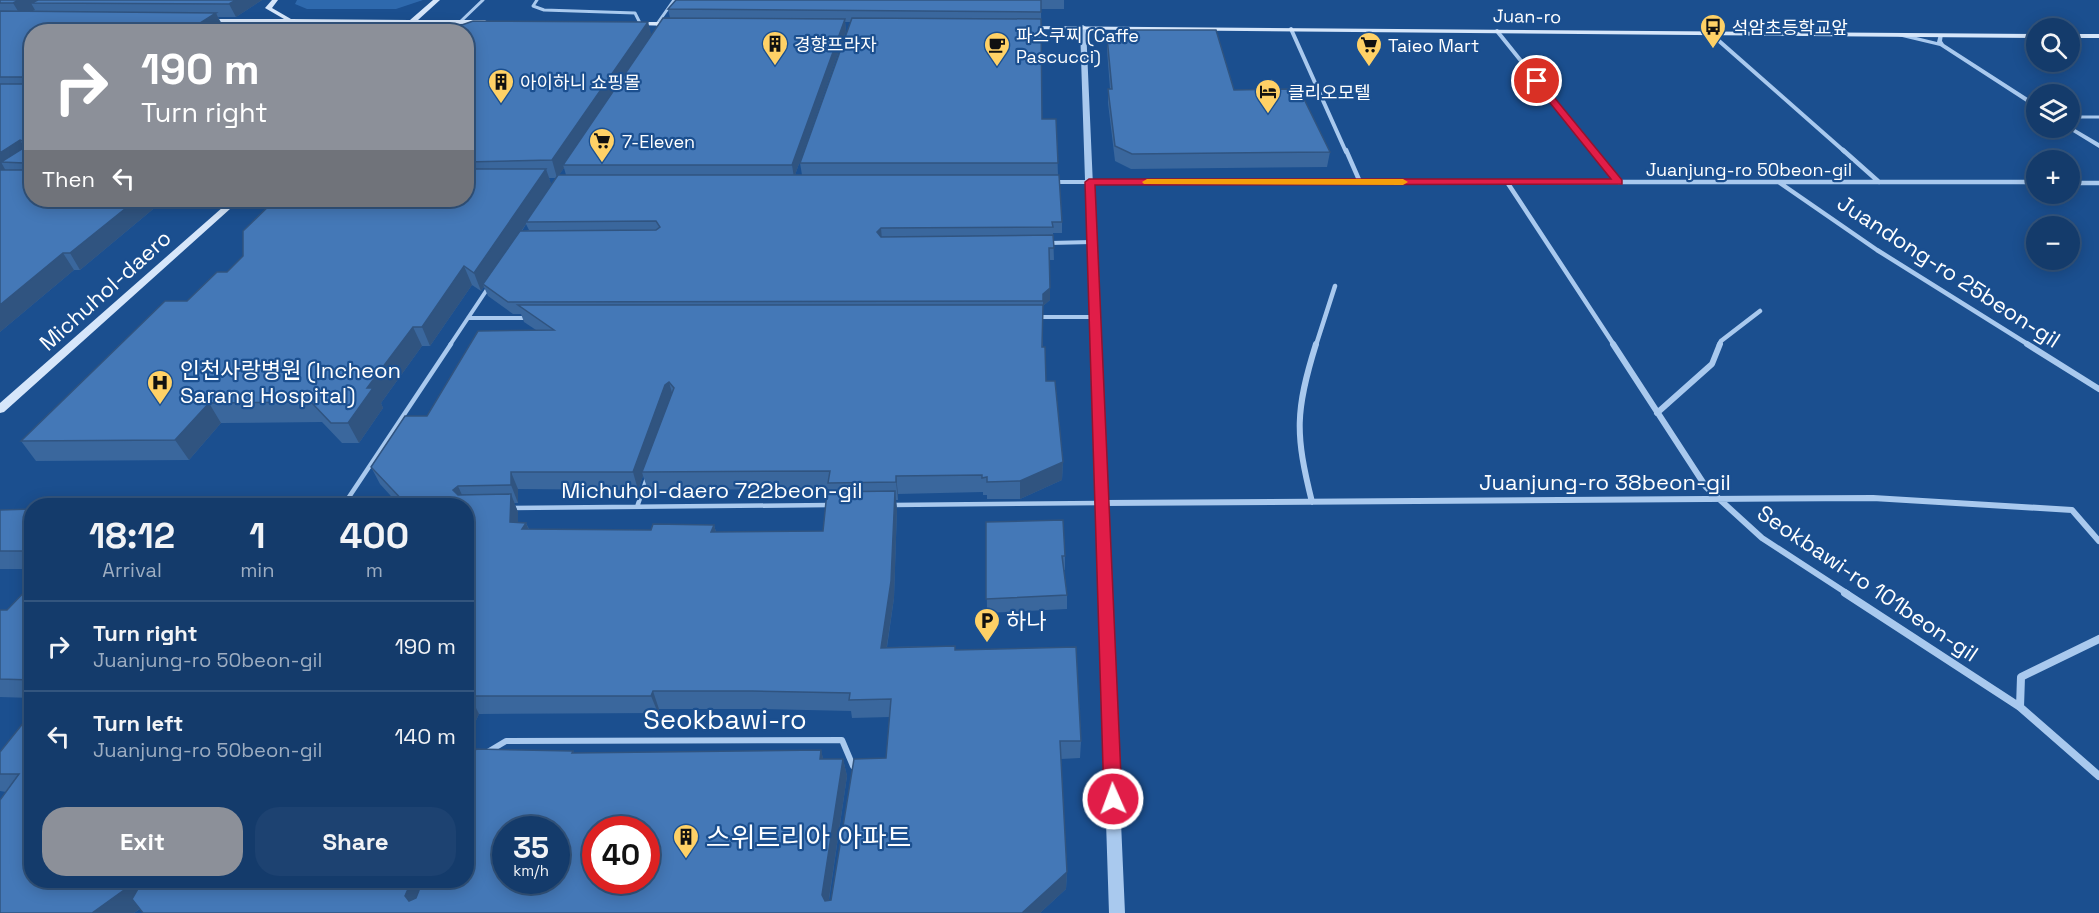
<!DOCTYPE html>
<html lang="en">
<head>
<meta charset="utf-8">
<style>
	:root { --surface:#143b6b; --page:#1d4271; --text:#f1f3f6; --muted:#9dadc1; --line:#33557e; --accent:#8c9099 }
	body { margin:0; font-family:"Space Grotesk","Noto Sans KR",sans-serif; background:var(--page); color:var(--text); height:100vh; display:flex; flex-direction:column; font-size:22px; white-space:nowrap }
	* { box-sizing:border-box; margin:0 }
	p { font-size:20px; color:var(--muted) }
	.icon { flex:none; width:33px; height:33px; fill:none; stroke:currentColor; stroke-width:2; stroke-linecap:round; stroke-linejoin:round }
	.map { position:relative; flex:1; overflow:hidden }
	.drawer { position:absolute; left:24px; top:498px; width:450px; height:390px; display:flex; flex-direction:column; background:var(--surface); border-radius:24px; box-shadow:0 3px 15px #0003,0 0 0 2px var(--line) }
	.drawer>* { flex:none }
	.banner { position:absolute; left:24px; top:24px; width:450px; height:183px; border-radius:24px; box-shadow:0 3px 15px #0003,0 0 0 2px var(--line); background:#8c9099; color:#fff; overflow:hidden }
	.fabs { position:absolute; left:2026px; top:18px; display:grid; gap:12px }
	.fabs a { display:grid; place-items:center; width:54px; height:54px; border-radius:50%; background:var(--surface); box-shadow:0 3px 15px #0003,0 0 0 2px var(--line); font-size:30px }
	.speed { position:absolute; left:492px; top:816px; display:flex; gap:12px; font-size:30px; font-weight:700; text-align:center }
	.speed>* { display:grid; place-content:center; width:78px; height:78px; border-radius:50%; background:var(--surface); box-shadow:0 3px 15px #0003,0 0 0 2px var(--line); line-height:1 }
	.speed small { font-size:15px; font-weight:400 }
	.speed .limit { border:9px solid #d22; background:#fff; color:#111 }
	.pin { position:absolute; display:grid; place-items:center; width:51px; height:51px; color:#fff; margin:-26px; border:3px solid #fff; border-radius:50%; box-shadow:0 2px 6px #0007 }
	.me { position:absolute; width:66px; margin:-33px; rotate:358deg; stroke-linejoin:round; filter:drop-shadow(0 0 4px #0008) }
	.turn { display:flex; align-items:center; gap:21px; height:126px; padding:0 18px; font-size:27px }
	.turn .icon { width:78px; height:78px; stroke-width:2.5 }
	.turn b { display:block; font-size:42px; line-height:51px }
	.then { display:flex; align-items:center; height:57px; padding:0 18px; background:#0003; gap:12px; font-size:22px }
	.eta { display:flex; justify-content:space-evenly; align-items:center; height:102px; text-align:center }
	.eta b { font-size:36px; font-weight:800; line-height:42px }
	.cta { display:flex; gap:12px; margin-top:auto; padding:12px 18px }
	.cta a { flex:1; height:69px; border-radius:24px; background:var(--accent); color:#fff; font-size:24px; font-weight:800; line-height:69px; text-align:center }
	.cta a+a { background:var(--page); color:var(--text) }
	ul { padding:0; list-style:none }
	li { display:flex; align-items:center; gap:18px; height:90px; padding:0 18px; border-top:2px solid var(--line) }
	li div { flex:1 }
	li b { display:block; font-size:22px }
	li em { font-style:normal }
	.map>svg:first-child { display:block }
</style>
</head>
<body>
<div class="map">
<svg width="2099" height="913" viewBox="0 0 2099 913">
	<rect width="100%" height="100%" fill="#1b4f8f"/>
	<path fill="#2e69ad" d="M 297,0 L 423,0 L 396,9 L 307,9 L 295,4 Z"/>
	<g fill="none" stroke-linecap="round" stroke-linejoin="round">
		<path stroke="#a9c9ee" stroke-width="3" d="M 537,0 L 533,6 L 544,10 L 635,13 L 640,23
			M 460,22 L 483,0
			M 657,24 L 674,0
			M 2070,117 L 2099,117"/>
		<path stroke="#a9c9ee" stroke-width="4" d="M 1054,182 L 1089,182
			M 1050,243 L 1092,242
			M 1037,317 L 1095,317
			M 468,318 L 528,318
			M 450,345 L 488,288"/>
		<path stroke="#a9c9ee" stroke-width="4.5" d="M 892,505 L 1100,503
			M 343,506 L 451,344
			M 637,507 L 647,478
			M 511,508 L 830,505"/>
		<path stroke="#a9c9ee" stroke-width="6" d="M 486,753 L 506,741 L 842,740 L 853,766"/>
		<path stroke="#a9c9ee" stroke-width="4" d="M 1291,29 L 1346,152
			M 1497,31 L 1594,152
			M 1710,33 L 1845,152"/>
		<path stroke="#a9c9ee" stroke-width="4.5" d="M 1346,150 L 1360,182
			M 1593,150 L 1619,182
			M 1843,150 L 1879,182
			M 1089,182 L 2037,182
			M 1507,182 L 1614,345
			M 1780,183 L 1877,250 L 2029,345
			M 2070,183 L 2099,183
			M 1316,345 L 1335,286
			M 1719,345 L 1721,341 L 1760,311"/>
		<path stroke="#a9c9ee" stroke-width="6" d="M 1613,344 L 1706,487 L 1762,538 L 1848,594
			M 2027,344 L 2099,389
			M 1657,413 L 1712,364 L 1720,344
			M 1312,502 C 1295,434 1295,411 1316,344
			M 1102,503 L 1873,498 L 2072,510 L 2099,541"/>
		<path stroke="#a9c9ee" stroke-width="8" d="M 1845,593 L 2020,707 L 2099,776
			M 2020,707 L 2021,677 L 2099,639"/>
		<path fill="#a9c9ee" fill-rule="evenodd" d="M 1083,25 L 1086,27 L 1125,913 L 1109,913 L 1080,27 Z
			M 1900,33 L 1937,42 L 1939,34 L 1943,34 L 1942,41 L 1944,44 L 2037,104 L 2037,109 L 1940,46 L 1898,36 L 1898,34 Z
			M 2070,126 L 2099,143 L 2099,148 L 2068,129 L 2067,128 L 2070,128 Z"/>
		<path fill="#d6e6fa" fill-rule="evenodd" d="M 272,0 L 278,0 L 272,8 L 291,19 L 410,20 L 433,0 L 440,0 L 418,20 L 485,20 L 488,22 L 485,24 L 205,23 L 202,21 L 205,19 L 284,19 L 265,8 Z
			M 632,22 L 674,22 L 677,24 L 674,26 L 634,25 L 632,24 Z
			M 1025,26 L 2037,34 L 2037,38 L 1027,29 L 1024,27 Z
			M 2070,34 L 2099,34 L 2099,38 L 2070,38 Z
			M 231,200 L 240,200 L 4,412 L 0,413 L 0,403 Z"/>
	</g>
	<path fill="#3a679d" fill-rule="evenodd" d="M 0,0 L 262,0 L 236,17 L 218,17 L 222,24 L 365,23 L 369,32 L 32,32 L 32,200 L 164,200 L 80,270 L 74,270 L 0,332 Z
		M 676,0 L 1064,0 L 1064,9 L 1041,9 L 1042,119 L 1056,119 L 1058,175 L 1062,222 L 1062,233 L 1053,233 L 1054,260 L 1049,260 L 1050,300 L 1043,306 L 1043,347 L 1045,347 L 1046,381 L 1055,381 L 1063,462 L 1062,480 L 1020,499 L 987,499 L 987,495 L 983,495 L 983,492 L 898,494 L 898,500 L 896,500 L 897,509 L 894,598 L 887,647 L 955,646 L 955,650 L 1076,647 L 1081,741 L 1080,758 L 1061,759 L 1067,872 L 1066,889 L 1040,913 L 143,913 L 140,909 L 134,913 L 0,913 L 0,800 L 6,792 L 0,791 L 0,752 L 32,712 L 32,880 L 466,880 L 466,752 L 471,760 L 476,749 L 573,751 L 574,753 L 821,750 L 823,759 L 843,759 L 847,776 L 829,900 L 831,900 L 854,759 L 886,758 L 890,717 L 852,718 L 851,711 L 757,709 L 659,709 L 658,713 L 479,714 L 466,742 L 466,506 L 400,506 L 380,484 L 371,467 L 405,416 L 427,416 L 478,331 L 536,330 L 524,322 L 521,314 L 513,314 L 488,296 L 484,287 L 481,291 L 472,285 L 430,346 L 422,346 L 381,403 L 383,408 L 359,443 L 342,443 L 322,422 L 221,423 L 189,460 L 36,461 L 21,441 L 165,301 L 187,301 L 217,272 L 227,272 L 243,256 L 243,231 L 275,200 L 466,200 L 466,32 L 442,32 L 473,21 L 648,22 L 651,36 L 663,18 L 670,18 L 668,9 ZM 845,22 L 851,22 L 800,163 L 802,175 L 795,175 L 846,31 ZM 564,168 L 566,175 L 559,175 L 561,172 ZM 549,178 L 556,178 L 551,185 ZM 526,224 L 529,230 L 522,231 L 525,226 ZM 643,476 L 648,490 L 829,489 L 830,492 L 827,492 L 823,531 L 716,532 L 714,525 L 653,524 L 651,530 L 529,529 L 526,523 L 518,522 L 518,512 L 514,503 L 518,503 L 518,489 L 638,490 ZM 506,830 L 556,830 L 556,880 L 506,880 ZM 596,830 L 646,830 L 646,880 L 596,880 Z
		M 1107,37 L 1234,90 L 1291,95 L 1330,152 L 1327,167 L 1131,169 L 1115,161 L 1108,103 L 1108,89 L 1110,89 L 1107,50 Z
		M 32,509 L 32,569 L 0,569 L 0,510 Z
		M 986,522 L 1065,556 L 1065,570 L 1064,570 L 1067,595 L 1067,609 L 987,613 Z
		M 32,584 L 32,698 L 0,697 L 0,610 L 7,610 Z"/>
	<path fill="#305480" d="M 19,0 L 56,0 L 31,3 L 35,10 L 21,16 L 13,3 Z
		M 236,0 L 262,0 L 236,17 L 229,4 Z
		M 216,13 L 222,26 L 197,25 Z
		M 845,19 L 846,31 L 794,178 L 792,165 Z
		M 648,22 L 652,37 L 563,165 L 564,168 L 557,178 L 552,160 Z
		M 365,23 L 369,32 L 354,32 Z
		M 20,140 L 30,156 L 1,162 L 6,171 L 0,175 L 0,153 Z
		M 546,169 L 552,186 L 526,222 L 526,224 L 485,286 L 483,284 L 484,287 L 481,291 L 474,273 Z
		M 136,200 L 164,200 L 80,270 L 70,253 Z
		M 881,228 L 882,240 L 877,232 Z
		M 63,253 L 74,270 L 0,332 L 0,305 Z
		M 464,266 L 472,285 L 430,346 L 422,327 Z
		M 1050,288 L 1050,300 L 1043,306 L 1043,294 Z
		M 413,327 L 422,346 L 381,403 L 383,408 L 359,443 L 348,423 L 367,388 Z
		M 669,382 L 674,400 L 642,472 L 643,476 L 638,490 L 633,472 L 665,385 Z
		M 209,403 L 221,423 L 189,460 L 175,440 Z
		M 1063,462 L 1062,480 L 1020,499 L 1020,481 Z
		M 511,472 L 518,489 L 518,503 L 511,485 Z
		M 896,476 L 898,494 L 898,500 L 896,482 Z
		M 458,486 L 466,504 L 453,490 Z
		M 895,491 L 897,509 L 894,598 L 884,665 L 881,648 Z
		M 511,494 L 518,512 L 518,540 L 510,522 Z
		M 526,523 L 533,540 L 522,529 Z
		M 714,525 L 719,543 L 711,532 Z
		M 653,691 L 659,709 L 658,713 L 651,696 Z
		M 470,696 L 479,714 L 466,742 L 466,703 Z
		M 821,750 L 825,767 L 820,759 Z
		M 466,752 L 475,767 L 466,790 Z
		M 843,759 L 847,776 L 827,912 L 822,895 Z
		M 1067,872 L 1066,889 L 1040,913 L 1022,913 Z
		M 131,880 L 161,880 L 142,907 L 134,913 L 92,913 Z
		M 412,880 L 430,880 L 418,913 L 405,896 Z"/>
	<path fill="#4478b7" stroke="#305480" stroke-width="1.5" fill-rule="evenodd" d="M 0,0 L 19,0 L 13,3 L 0,3 Z
		M 38,0 L 236,0 L 229,4 L 31,3 Z
		M 676,0 L 1041,0 L 1041,12 L 668,9 Z
		M 0,11 L 216,13 L 197,25 L 365,23 L 354,32 L 32,32 L 32,200 L 136,200 L 70,253 L 63,253 L 0,305 L 0,170 L 23,170 L 26,166 L 24,163 L 1,162 L 25,147 L 26,142 L 20,140 L 0,153 L 0,84 L 23,84 L 27,81 L 23,77 L 0,77 Z
		M 663,18 L 845,19 L 792,165 L 563,165 Z
		M 852,18 L 1041,19 L 1042,119 L 1056,119 L 1058,163 L 800,163 Z
		M 473,21 L 648,22 L 552,160 L 466,162 L 466,32 L 442,32 Z
		M 1130,30 L 1216,30 L 1234,90 L 1288,89 L 1291,95 L 1302,95 L 1330,152 L 1132,154 L 1115,146 L 1108,89 L 1112,89 L 1107,37 Z
		M 466,169 L 546,169 L 474,273 L 464,266 L 422,327 L 413,327 L 367,388 L 373,388 L 348,423 L 331,423 L 311,402 L 209,403 L 175,440 L 21,441 L 165,301 L 187,301 L 217,272 L 227,272 L 243,256 L 243,231 L 275,200 L 466,200 Z
		M 558,175 L 1059,175 L 1062,222 L 1052,222 L 1053,227 L 881,228 L 877,232 L 881,237 L 1053,235 L 1054,248 L 1049,248 L 1050,288 L 1043,294 L 1043,301 L 508,302 L 483,284 L 520,231 L 656,230 L 660,227 L 656,221 L 526,222 Z
		M 518,305 L 1043,305 L 1042,347 L 1045,347 L 1046,381 L 1055,381 L 1063,462 L 1020,481 L 987,482 L 987,477 L 982,478 L 982,475 L 896,476 L 896,482 L 828,483 L 830,471 L 642,472 L 674,388 L 669,382 L 665,385 L 633,472 L 511,472 L 511,485 L 458,486 L 453,490 L 458,495 L 511,494 L 510,522 L 526,523 L 522,529 L 651,530 L 653,524 L 714,525 L 711,532 L 823,531 L 827,492 L 895,491 L 891,581 L 881,648 L 955,646 L 955,650 L 1076,647 L 1081,741 L 1060,741 L 1067,872 L 1022,913 L 143,913 L 132,899 L 143,880 L 412,880 L 405,896 L 409,901 L 416,898 L 423,880 L 466,880 L 466,772 L 476,749 L 573,751 L 572,753 L 821,750 L 820,759 L 843,759 L 822,895 L 825,901 L 831,900 L 854,759 L 886,758 L 891,699 L 849,700 L 850,693 L 752,691 L 653,691 L 651,696 L 470,696 L 466,703 L 466,506 L 408,506 L 371,467 L 405,416 L 427,416 L 478,331 L 554,330 ZM 506,830 L 556,830 L 556,880 L 506,880 ZM 596,830 L 646,830 L 646,880 L 596,880 Z
		M 32,509 L 32,551 L 0,551 L 0,510 Z
		M 1063,520 L 1065,556 L 1062,556 L 1067,595 L 986,599 L 986,522 Z
		M 32,584 L 32,680 L 0,679 L 0,610 L 7,610 Z
		M 32,712 L 32,880 L 131,880 L 124,890 L 92,913 L 0,913 L 0,800 L 19,774 L 0,774 L 0,752 Z"/>
	<path fill="#e11d48" stroke="#92132f" stroke-width="1.5" d="M 1534,80 L 1540,80 L 1622,180 L 1622,184 L 1095,185 L 1122,799 L 1120,805 L 1113,807 L 1106,805 L 1104,799 L 1085,182 L 1089,179 L 1611,179 L 1534,83 Z"/>
	<path fill="#f59e0b" d="M 1147,179 L 1403,179 L 1408,182 L 1403,185 L 1144,184 L 1142,182 Z"/>
	<defs>
		<symbol id="bus-pin" viewBox="-11 -11 22 30"><path d="M0 17L-7.5 6A9.5 9.5 0 1 1 7.5 6Z" fill="#ffd166" stroke="#1b4f8f"/><path d="M-5-6H5V4H4V6H2V4H-2V6H-4V4H-5ZM-3.5-4V0h7V-4ZM-3.5 1.2v1.5H-2V1.2ZM2 1.2v1.5H3.5V1.2Z" fill="#111"/></symbol>
		<symbol id="building-pin" viewBox="-11 -11 22 30"><path d="M0 17L-7.5 6A9.5 9.5 0 1 1 7.5 6Z" fill="#ffd166" stroke="#1b4f8f"/><path d="M-4-6H4V6H1V3H-1V6H-4ZM-2.5-4.3h1.7v1.8h-1.7ZM.8-4.3h1.7v1.8H.8ZM-2.5-1h1.7V.8h-1.7ZM.8-1h1.7V.8H.8Z" fill="#111"/></symbol>
		<symbol id="cafe-pin" viewBox="-11 -11 22 30"><path d="M0 17L-7.5 6A9.5 9.5 0 1 1 7.5 6Z" fill="#ffd166" stroke="#1b4f8f"/><path d="M-5.5-4.5H6V0H3Q3 3.5 0 3.5H-2.5Q-5.5 3.5-5.5 0ZM3-3.2v2h1.7v-2ZM-6 4.5H4V6H-6Z" fill="#111"/></symbol>
		<symbol id="supermarket-pin" viewBox="-11 -11 22 30"><path d="M0 17L-7.5 6A9.5 9.5 0 1 1 7.5 6Z" fill="#ffd166" stroke="#1b4f8f"/><path d="M-6-5.5h2.5l.6 2H6L4.5 2H-2.5L-4.4-4H-6ZM-1.5 3.2a1.3 1.3 0 1 0 .1 0ZM3 3.2a1.3 1.3 0 1 0 .1 0Z" fill="#111"/></symbol>
		<symbol id="hotel-pin" viewBox="-11 -11 22 30"><path d="M0 17L-7.5 6A9.5 9.5 0 1 1 7.5 6Z" fill="#ffd166" stroke="#1b4f8f"/><path d="M-6-4.5h1.5V1H6V5H4.5V3h-9V5H-6ZM-4 0a1.8 1.8 0 1 1 3.6 0ZM.5 0V-2.5h3Q6-2.5 6 0Z" fill="#111"/></symbol>
		<symbol id="hospital-pin" viewBox="-11 -11 22 30"><path d="M0 17L-7.5 6A9.5 9.5 0 1 1 7.5 6Z" fill="#ffd166" stroke="#1b4f8f"/><path d="M-5-5h3v3.5h4V-5h3V5h-3V1.5h-4V5h-3Z" fill="#111"/></symbol>
		<symbol id="parking-pin" viewBox="-11 -11 22 30"><path d="M0 17L-7.5 6A9.5 9.5 0 1 1 7.5 6Z" fill="#ffd166" stroke="#1b4f8f"/><path d="M-3.5-5.5H1a3.5 3.5 0 0 1 0 7H-1V5.5H-3.5ZM-1-3.4V-.6H.8a1.4 1.4 0 0 0 0-2.8Z" fill="#111"/></symbol>
	</defs>
	<g fill-rule="evenodd">
		<use href="#bus-pin" x="1698" y="12" width="30" height="40"/>
		<use href="#building-pin" x="760" y="29" width="30" height="40"/>
		<use href="#cafe-pin" x="982" y="30" width="30" height="40"/>
		<use href="#supermarket-pin" x="1354" y="30" width="30" height="40"/>
		<use href="#building-pin" x="486" y="67" width="30" height="40"/>
		<use href="#hotel-pin" x="1253" y="77" width="30" height="40"/>
		<use href="#supermarket-pin" x="587" y="126" width="30" height="40"/>
		<use href="#hospital-pin" x="145" y="368" width="30" height="40"/>
		<use href="#parking-pin" x="972" y="606" width="30" height="40"/>
		<use href="#building-pin" x="671" y="822" width="30" height="40"/>
	</g>
	<g text-anchor="middle" dominant-baseline="central" stroke-width="4.5" stroke-linejoin="round" paint-order="stroke">
		<g font-size="18" fill="#fff" stroke="#1b4f8f">
			<text transform="translate(1527 16) rotate(1)">Juan-ro</text>
			<text x="1749" y="169">Juanjung-ro 50beon-gil</text>
		</g>
		<g font-size="18" fill="#fff" stroke="#1b4f8f" text-anchor="start">
			<text x="1732" y="27">석암초등학교앞</text>
			<text x="1016" y="35">파스쿠찌 (Caffe<tspan x="1016" dy="21">Pascucci)</tspan></text>
			<text x="794" y="44">경향프라자</text>
			<text x="1388" y="45">Taieo Mart</text>
			<text x="520" y="82">아이하니 쇼핑몰</text>
			<text x="1288" y="92">클리오모텔</text>
			<text x="622" y="141">7-Eleven</text>
		</g>
		<g font-size="22" fill="#fff" stroke="#1b4f8f">
			<text transform="translate(1949 271) rotate(33)">Juandong-ro 25beon-gil</text>
			<text transform="translate(105 290) rotate(-42)">Michuhol-daero</text>
			<text x="1605" y="482">Juanjung-ro 38beon-gil</text>
			<text x="712" y="490">Michuhol-daero 722beon-gil</text>
			<text transform="translate(1868 583) rotate(34)">Seokbawi-ro 101beon-gil</text>
		</g>
		<g font-size="22" fill="#fff" stroke="#1b4f8f" text-anchor="start">
			<text x="180" y="370">인천사랑병원 (Incheon<tspan x="180" dy="25">Sarang Hospital)</tspan></text>
			<text x="1006" y="621">하나</text>
		</g>
		<g font-size="27" fill="#fff" stroke="#1b4f8f">
			<text x="725" y="719">Seokbawi-ro</text>
		</g>
		<g font-size="27" fill="#fff" stroke="#1b4f8f" text-anchor="start">
			<text x="706" y="837">스위트리아 아파트</text>
		</g>
	</g>
</svg>
<div class="fabs">
<a><svg class="icon" aria-label="search" viewBox="0 0 24 24"><circle cx="10" cy="10" r="6"/><path d="M15 15l6 6"/></svg></a>
<a><svg class="icon" aria-label="layers" viewBox="0 0 24 24"><path d="M12 4l9 5-9 5-9-5zM3 14l9 5 9-5"/></svg></a>
<a>+</a>
<a>−</a>
</div>
<div class="speed"><div>35<small>km/h</small></div><div class="limit">40</div></div>
<div class="pin" style="left:1537px;top:81px;background:#d93025"><svg class="icon" aria-label="arrive" viewBox="0 0 24 24"><path d="M6 21V4h12l-3 4 3 4H6"/></svg></div>
<svg class="me" style="left:1113px;top:799px" viewBox="-20 -20 40 40"><circle r="17" fill="#e11d48" stroke="#fff" stroke-width="3"/><path d="M0-11L8 9 0 5-8 9z" fill="#fff"/></svg>
<div class="banner">
<div class="turn"><svg class="icon" aria-label="right" viewBox="0 0 24 24"><path d="M7 20v-9h11M14 6l5 5-5 5"/></svg><div><b>190 m</b>Turn right</div></div>
<div class="then">Then<svg class="icon" aria-label="left" viewBox="0 0 24 24"><path d="M17 20v-9H6M10 6l-5 5 5 5"/></svg></div>
</div>
<section class="drawer">
<div class="eta">
<div><b>18:12</b><p>Arrival</p></div>
<div><b>1</b><p>min</p></div>
<div><b>400</b><p>m</p></div>
</div>
<ul>
<li><svg class="icon" aria-label="right" viewBox="0 0 24 24"><path d="M7 20v-9h11M14 6l5 5-5 5"/></svg><div><b>Turn right</b><p>Juanjung-ro 50beon-gil</p></div><em>190 m</em></li>
<li><svg class="icon" aria-label="left" viewBox="0 0 24 24"><path d="M17 20v-9H6M10 6l-5 5 5 5"/></svg><div><b>Turn left</b><p>Juanjung-ro 50beon-gil</p></div><em>140 m</em></li>
</ul>
<div class="cta"><a>Exit</a><a>Share</a></div>
</section>
</div>
</body>
</html>
